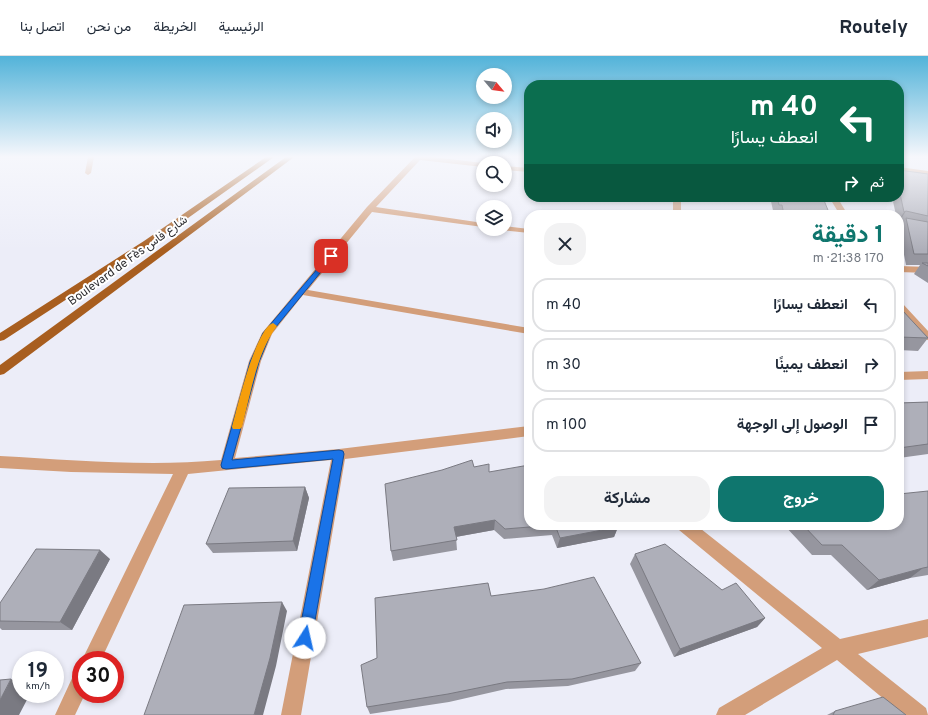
<!DOCTYPE html>
<html lang="ar">
<head>
<meta charset="utf-8">
<style>
	:root { --surface:#fff; --page:#f2f2f3; --text:#1f2937; --muted:#747a83; --line:#e0e1e3; --accent:#0f766e }
	body { margin:0; font-family:Overpass,Vazirmatn,sans-serif; background:var(--page); color:var(--text); direction:rtl; height:100vh; display:flex; flex-direction:column; font-size:15px; white-space:nowrap }
	* { box-sizing:border-box; margin:0 }
	p { font-size:13px; color:var(--muted) }
	.icon { flex:none; width:22px; height:22px; fill:none; stroke:currentColor; stroke-width:2; stroke-linecap:round; stroke-linejoin:round }
	.map { position:relative; flex:1; overflow:hidden; direction:ltr }
	.details { position:absolute; left:524px; top:154px; width:380px; height:320px; display:flex; flex-direction:column; background:var(--surface); border-radius:16px; box-shadow:0 2px 6px #0003; direction:rtl }
	.details>* { flex:none }
	.top-card { position:absolute; left:524px; top:24px; width:380px; height:122px; border-radius:16px; box-shadow:0 2px 6px #0003; direction:rtl; background:#0b6e4f; color:#fff; overflow:hidden }
	.needle { width:26px; rotate:119deg }
	.tools { position:absolute; left:476px; top:12px; display:grid; gap:8px }
	.tools a { display:grid; place-items:center; width:36px; height:36px; border-radius:50%; background:var(--surface); box-shadow:0 2px 6px #0003; font-size:20px }
	.speed { position:absolute; left:12px; top:595px; display:flex; gap:8px; font-size:20px; font-weight:700; text-align:center }
	.speed>* { display:grid; place-content:center; width:52px; height:52px; border-radius:50%; background:var(--surface); box-shadow:0 2px 6px #0003; line-height:1 }
	.speed small { font-size:10px; font-weight:400 }
	.speed .limit { border:6px solid #d22; background:#fff; color:#111 }
	.pin { position:absolute; display:grid; place-items:center; width:34px; height:34px; color:#fff; margin:-17px; border-radius:8px; box-shadow:0 2px 6px #0006 }
	.me { position:absolute; width:44px; margin:-22px; rotate:10deg; stroke-linejoin:round; filter:drop-shadow(0 0 3px #0008) }
	.turn { display:flex; align-items:center; gap:14px; height:84px; padding:0 20px; font-size:18px }
	.turn .icon { width:52px; height:52px; stroke-width:2.5 }
	.turn b { display:block; font-size:28px; line-height:34px }
	.then { display:flex; align-items:center; height:38px; padding:0 20px; background:#0003; gap:8px; font-size:15px }
	.round { display:grid; place-items:center; flex:none; width:42px; height:42px; border-radius:16px; background:var(--page) }
	.headline { display:flex; align-items:center; justify-content:space-between; height:68px; padding:0 20px }
	h1 { font-size:24px; font-weight:700; line-height:30px; color:var(--accent) }
	.cta { display:flex; gap:8px; margin-top:auto; padding:8px 20px }
	.cta a { flex:1; height:46px; border-radius:16px; background:var(--accent); color:#fff; font-size:16px; font-weight:700; line-height:46px; text-align:center }
	.cta a+a { background:var(--page); color:var(--text) }
	ul { padding:0; list-style:none }
	li { display:flex; align-items:center; gap:12px; height:54px; margin:0 8px 6px; padding:0 12px; border:2px solid var(--line); border-radius:16px }
	li div { flex:1 }
	li b { display:block; font-size:15px }
	li em { font-style:normal }
	header { display:flex; align-items:center; gap:24px; box-sizing:border-box; height:56px; padding:0 20px; background:var(--surface); border-bottom:1px solid var(--line) }
	header strong { font-size:19px }
	nav { display:flex; gap:22px; margin-inline-start:auto; font-size:14px }
	.map>svg:first-child { display:block }
</style>
</head>
<body>
<header>
<strong>Routely</strong>
<nav><a>الرئيسية</a><a>الخريطة</a><a>من نحن</a><a>اتصل بنا</a></nav>
</header>
<div class="map">
<svg width="928" height="659" viewBox="0 0 928 659">
	<rect width="100%" height="100%" fill="#ecedf8"/>
	<g fill="none" stroke-linecap="round" stroke-linejoin="round">
		<path fill="#d39e7a" fill-rule="evenodd" d="M 88,101 L 94,101 L 91,117 L 88,119 L 85,117 Z
			M 415,101 L 432,101 L 483,107 L 483,111 L 420,104 L 376,151 L 483,167 L 483,171 L 372,156 L 308,234 L 529,272 L 529,278 L 303,239 L 272,278 L 261,305 L 235,402 L 339,393 L 529,370 L 529,380 L 345,403 L 301,659 L 281,659 L 331,404 L 188,418 L 101,604 L 82,604 L 173,418 L 71,416 L 0,412 L 0,400 C 73,404 148,411 221,404 L 249,305 L 262,277 L 367,151 Z
			M 505,110 L 529,112 L 529,116 L 505,114 Z
			M 899,111 L 928,115 L 928,119 L 899,115 Z
			M 673,141 L 681,141 L 681,159 L 673,159 Z
			M 829,141 L 837,141 L 848,159 L 840,159 Z
			M 899,167 L 928,172 L 928,176 L 899,171 Z
			M 505,170 L 529,173 L 529,177 L 502,174 L 505,173 Z
			M 899,210 L 928,211 L 928,217 L 899,216 Z
			M 899,247 L 903,248 L 928,275 L 928,284 L 924,283 L 899,256 Z
			M 928,315 L 928,323 L 899,324 L 899,316 Z
			M 676,469 L 696,469 L 840,583 L 928,563 L 928,581 L 858,598 L 926,652 L 928,659 L 903,659 L 837,604 L 745,659 L 716,659 L 719,652 L 822,592 L 679,474 Z
			M 81,615 L 81,638 L 85,638 L 75,659 L 55,659 L 74,618 Z"/>
		<path fill="#a85e1f" fill-rule="evenodd" d="M 266,101 L 274,101 L 150,189 L 4,284 L 0,285 L 0,277 L 144,185 Z
			M 286,101 L 294,101 L 4,318 L 0,319 L 0,309 Z"/>
	</g>
	<path fill="#96969f" d="M 899,114 L 928,118 L 928,227 L 914,218 L 920,209 L 906,209 L 899,173 L 899,172 L 903,166 L 899,166 L 899,159 L 896,159 L 892,141 L 899,141 Z
		M 770,141 L 813,141 L 830,159 L 774,159 Z
		M 899,254 L 928,281 L 928,282 L 918,295 L 899,294 Z
		M 928,346 L 928,398 L 899,402 L 899,347 Z
		M 474,411 L 489,416 L 617,469 L 618,471 L 614,481 L 557,492 L 552,479 L 504,483 L 494,474 L 456,481 L 457,494 L 393,505 L 391,495 Z
		M 305,431 L 309,442 L 297,495 L 213,497 L 206,488 Z
		M 928,435 L 928,519 L 910,522 L 867,534 L 831,499 L 812,499 L 784,469 L 899,469 Z
		M 635,498 L 722,534 L 765,562 L 757,571 L 674,601 L 630,508 Z
		M 110,503 L 72,574 L 2,574 L 0,572 L 0,547 Z
		M 491,540 L 641,607 L 635,615 L 568,630 L 506,633 L 449,646 L 370,658 L 367,651 L 377,602 Z
		M 835,655 L 906,659 L 827,659 Z"/>
	<path fill="#7a7a82" d="M 906,155 L 899,166 L 899,164 L 904,156 Z
		M 305,431 L 309,442 L 297,495 L 293,485 Z
		M 495,464 L 494,474 L 455,481 L 454,471 Z
		M 618,471 L 614,481 L 557,492 L 560,482 Z
		M 100,494 L 110,503 L 72,574 L 60,566 Z
		M 923,512 L 910,522 L 867,534 L 879,524 Z
		M 282,546 L 287,555 L 276,610 L 263,659 L 254,659 Z
		M 765,562 L 757,571 L 674,601 L 680,593 Z
		M 11,623 L 21,628 L 21,638 L 30,638 L 19,659 L 0,659 L 0,644 Z"/>
	<path fill="#aeafb9" stroke="#7a7a82" d="M 899,114 L 928,118 L 928,160 L 906,155 L 904,156 L 899,133 Z
		M 777,141 L 813,141 L 823,142 L 830,159 L 784,159 L 782,149 L 779,149 Z
		M 906,162 L 928,166 L 928,198 L 914,198 Z
		M 922,207 L 928,207 L 928,210 Z
		M 899,254 L 902,254 L 928,282 L 899,281 Z
		M 928,346 L 928,388 L 899,392 L 899,347 Z
		M 472,404 L 474,411 L 489,408 L 489,416 L 529,409 L 529,469 L 554,469 L 505,473 L 495,464 L 454,471 L 457,484 L 391,495 L 385,428 L 442,414 Z
		M 305,431 L 293,485 L 206,488 L 229,432 Z
		M 928,435 L 928,511 L 923,512 L 879,524 L 842,489 L 822,489 L 803,469 L 899,469 L 899,438 Z
		M 555,469 L 617,469 L 618,471 L 560,482 Z
		M 665,488 L 722,534 L 736,527 L 765,562 L 680,593 L 635,498 Z
		M 36,493 L 100,494 L 60,566 L 0,565 L 0,547 Z
		M 594,521 L 641,607 L 572,623 L 507,626 L 448,638 L 367,651 L 361,609 L 377,602 L 375,542 L 488,527 L 491,540 L 544,533 Z
		M 282,546 L 270,602 L 254,659 L 144,659 L 184,549 Z
		M 11,623 L 0,644 L 0,624 Z
		M 883,641 L 906,659 L 833,659 L 835,655 Z"/>
	<linearGradient id="sky" x2="0" y2="1"><stop stop-color="#52b3d9"/><stop offset="0.52" stop-color="#f6f7fc"/><stop offset="1" stop-color="#f6f7fc" stop-opacity="0"/></linearGradient>
	<rect width="928" height="194" fill="url(#sky)"/>
	<path fill="#1a73e8" stroke="#114b97" d="M 329,199 L 334,200 L 271,277 L 259,306 L 232,404 L 339,394 L 343,395 L 344,398 L 312,582 L 310,587 L 305,589 L 300,587 L 298,582 L 333,403 L 226,413 L 222,412 L 221,409 L 250,306 L 263,277 Z"/>
	<path fill="#f59e0b" d="M 273,267 L 277,270 C 256,298 251,337 242,371 L 240,373 L 233,373 L 232,371 C 237,352 256,272 273,267 Z"/>
	<g text-anchor="middle" dominant-baseline="central" stroke-width="4" stroke-linejoin="round" paint-order="stroke">
		<g font-size="12" fill="#2f2f33" stroke="#fff">
			<text transform="translate(128 205) rotate(-36)">Boulevard de Fès شارع فاس</text>
		</g>
	</g>
</svg>
<div class="tools">
<a><svg class="needle" viewBox="-14 -14 28 28"><path d="M0-13l5 13h-10z" fill="#e53935"/><path d="M0 13l5-13h-10z" fill="#747a83"/></svg></a>
<a><svg class="icon" aria-label="sound" viewBox="0 0 24 24"><path d="M4 9h4l5-4v14l-5-4H4zM17 9q2 3 0 6"/></svg></a>
<a><svg class="icon" aria-label="search" viewBox="0 0 24 24"><circle cx="10" cy="10" r="6"/><path d="M15 15l6 6"/></svg></a>
<a><svg class="icon" aria-label="layers" viewBox="0 0 24 24"><path d="M12 4l9 5-9 5-9-5zM3 14l9 5 9-5"/></svg></a>
</div>
<div class="speed"><div>19<small>km/h</small></div><div class="limit">30</div></div>
<div class="pin" style="left:331px;top:200px;background:#d93025"><svg class="icon" aria-label="arrive" viewBox="0 0 24 24"><path d="M6 21V4h12l-3 4 3 4H6"/></svg></div>
<svg class="me" style="left:305px;top:582px" viewBox="-20 -20 40 40"><circle r="19" fill="#fff"/><path d="M0-13L10 11 0 6-10 11z" fill="#1a73e8"/></svg>
<div class="top-card">
<div class="turn"><svg class="icon" aria-label="left" viewBox="0 0 24 24"><path d="M17 20v-9H6M10 6l-5 5 5 5"/></svg><div><b>40 m</b>انعطف يسارًا</div></div>
<div class="then">ثم<svg class="icon" aria-label="right" viewBox="0 0 24 24"><path d="M7 20v-9h11M14 6l5 5-5 5"/></svg></div>
</div>
<section class="details">
<div class="headline"><div><h1>1 دقيقة</h1><p>170 m · 21:38</p></div><a class="round"><svg class="icon" aria-label="close" viewBox="0 0 24 24"><path d="M6 6l12 12M18 6L6 18"/></svg></a></div>
<ul>
<li><svg class="icon" aria-label="left" viewBox="0 0 24 24"><path d="M17 20v-9H6M10 6l-5 5 5 5"/></svg><div><b>انعطف يسارًا</b></div><em>40 m</em></li>
<li><svg class="icon" aria-label="right" viewBox="0 0 24 24"><path d="M7 20v-9h11M14 6l5 5-5 5"/></svg><div><b>انعطف يمينًا</b></div><em>30 m</em></li>
<li><svg class="icon" aria-label="arrive" viewBox="0 0 24 24"><path d="M6 21V4h12l-3 4 3 4H6"/></svg><div><b>الوصول إلى الوجهة</b></div><em>100 m</em></li>
</ul>
<div class="cta"><a>خروج</a><a>مشاركة</a></div>
</section>
</div>
</body>
</html>
